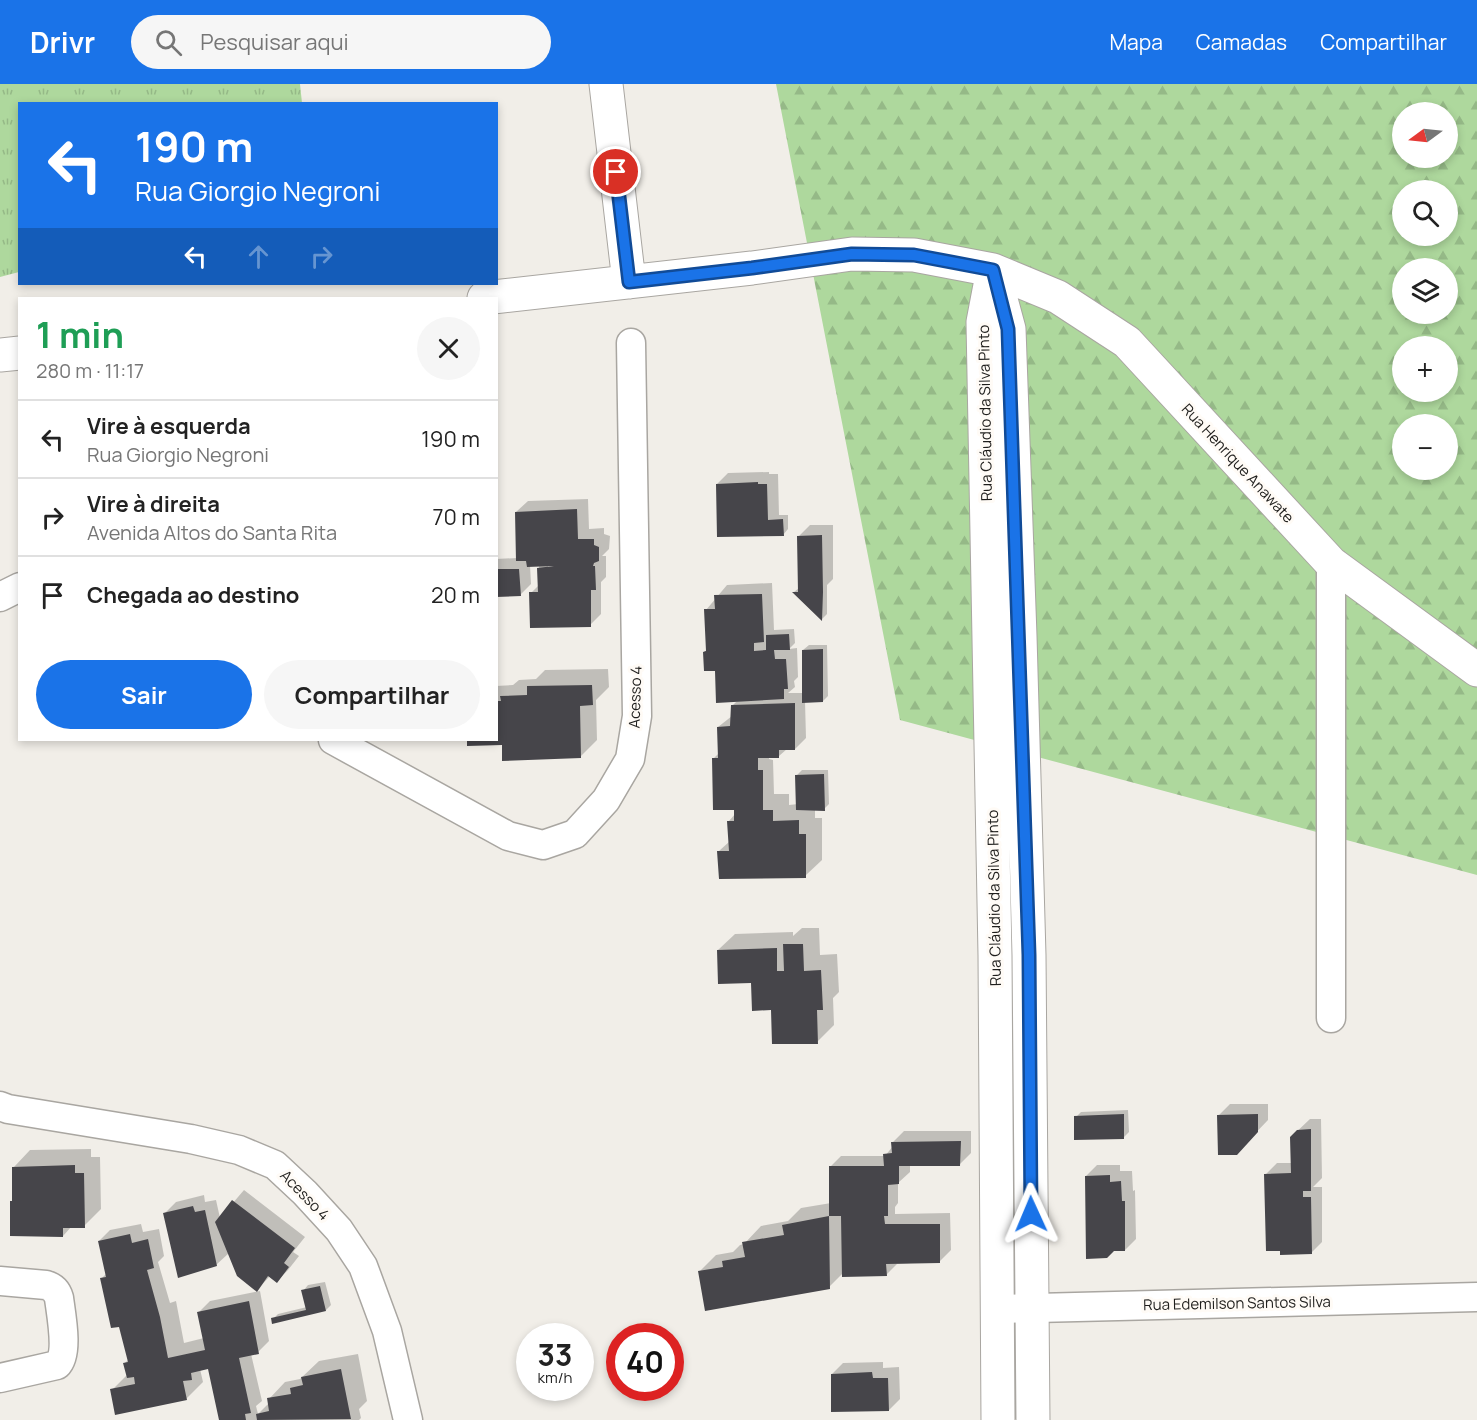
<!DOCTYPE html>
<html lang="pt">
<head>
<meta charset="utf-8">
<style>
	:root { --surface:#fff; --page:#f6f6f6; --text:#222; --muted:#767676; --line:#e0e0e0; --accent:#1a73e8 }
	body { margin:0; font-family:Manrope,sans-serif; background:var(--page); color:var(--text); height:100vh; display:flex; flex-direction:column; font-size:22px; white-space:nowrap }
	* { box-sizing:border-box; margin:0 }
	p { font-size:20px; color:var(--muted) }
	.icon { flex:none; width:33px; height:33px; fill:none; stroke:currentColor; stroke-width:2; stroke-linecap:round; stroke-linejoin:round }
	.map { position:relative; flex:1; overflow:hidden }
	.side { position:absolute; left:18px; top:213px; width:480px; height:444px; display:flex; flex-direction:column; background:var(--surface); border-radius:0px; box-shadow:0 3px 9px #0003 }
	.side>* { flex:none }
	.top-card { position:absolute; left:18px; top:18px; width:480px; height:183px; border-radius:0px; box-shadow:0 3px 9px #0003; background:#1a73e8; color:#fff; overflow:hidden }
	.needle { width:39px; rotate:255deg }
	.tools { position:absolute; left:1392px; top:18px; display:grid; gap:12px }
	.tools a { display:grid; place-items:center; width:66px; height:66px; border-radius:50%; background:var(--surface); box-shadow:0 3px 9px #0003; font-size:30px }
	.speed { position:absolute; left:516px; top:1239px; display:flex; gap:12px; font-size:30px; font-weight:700; text-align:center }
	.speed>* { display:grid; place-content:center; width:78px; height:78px; border-radius:50%; background:var(--surface); box-shadow:0 3px 9px #0003; line-height:1 }
	.speed small { font-size:15px; font-weight:400 }
	.speed .limit { border:9px solid #d22; background:#fff; color:#111 }
	.pin { position:absolute; display:grid; place-items:center; width:51px; height:51px; color:#fff; margin:-26px; border:3px solid #fff; border-radius:50%; box-shadow:0 2px 6px #0007 }
	.me { position:absolute; width:66px; margin:-33px; rotate:359deg; stroke-linejoin:round; filter:drop-shadow(0 0 4px #0008) }
	.turn { display:flex; align-items:center; gap:21px; height:126px; padding:0 18px; font-size:27px }
	.turn .icon { width:78px; height:78px; stroke-width:2.5 }
	.turn b { display:block; font-size:42px; line-height:51px }
	.lanes { display:flex; align-items:center; height:57px; padding:0 18px; background:#0003; justify-content:center; gap:30px; direction:ltr }
	.lanes .off { opacity:.35 }
	.round { display:grid; place-items:center; flex:none; width:63px; height:63px; border-radius:32px; background:var(--page) }
	.headline { display:flex; align-items:center; justify-content:space-between; height:102px; padding:0 18px }
	h1 { font-size:36px; font-weight:700; line-height:45px; color:#1e9e55 }
	.primary-button { display:flex; gap:12px; margin-top:auto; padding:12px 18px }
	.primary-button a { flex:1; height:69px; border-radius:36px; background:var(--accent); color:#fff; font-size:24px; font-weight:700; line-height:69px; text-align:center }
	.primary-button a+a { background:var(--page); color:var(--text) }
	ul { padding:0; list-style:none }
	li { display:flex; align-items:center; gap:18px; height:78px; padding:0 18px; border-top:2px solid var(--line) }
	li div { flex:1 }
	li b { display:block; font-size:22px }
	li em { font-style:normal }
	header { display:flex; align-items:center; gap:36px; box-sizing:border-box; height:84px; padding:0 30px; background:var(--accent); color:#fff }
	header strong { font-size:28px }
	nav { display:flex; gap:33px; margin-inline-start:auto; font-size:21px }
	.search { width:420px; height:54px; background:var(--page); display:flex; align-items:center; gap:15px; box-sizing:border-box; padding:0 21px; border-radius:33px; color:var(--muted); font-size:22px }
	.map>svg:first-child { display:block }
</style>
</head>
<body>
<header>
<strong>Drivr</strong>
<div class="search"><svg class="icon" aria-label="search" viewBox="0 0 24 24"><circle cx="10" cy="10" r="6"/><path d="M15 15l6 6"/></svg>Pesquisar aqui</div>
<nav><a>Mapa</a><a>Camadas</a><a>Compartilhar</a></nav>
</header>
<div class="map">
<svg width="1477" height="1336" viewBox="0 0 1477 1336">
	<defs>
		<pattern id="forest-firs" width="22" height="20" patternUnits="userSpaceOnUse" patternTransform="scale(1.5)"><rect width="22" height="20" fill="#aed89d"/><path d="M5 1l3.5 6h-7zM16 11l3.5 6h-7z" fill="#95b987"/></pattern>
		<pattern id="park-tufts" width="24" height="20" patternUnits="userSpaceOnUse" patternTransform="scale(1.5)"><rect width="24" height="20" fill="#aed89d"/><path d="M3 7l-1-3M5 7V3M7 7l1-3M15 17l-1-3M17 17v-4M19 17l1-3" fill="none" stroke="#95b987"/></pattern>
	</defs>
	<rect width="100%" height="100%" fill="#f1eee8"/>
	<path fill="url(#forest-firs)" fill-rule="evenodd" d="M 776,0 L 1477,0 L 1477,791 L 900,636 ZM 1402,28 L 1448,28 L 1448,74 L 1402,74 ZM 1402,106 L 1448,106 L 1448,152 L 1402,152 ZM 1402,184 L 1448,184 L 1448,230 L 1402,230 ZM 1402,262 L 1448,262 L 1448,308 L 1402,308 ZM 1402,340 L 1448,340 L 1448,386 L 1402,386 Z"/>
	<path fill="url(#park-tufts)" d="M 0,0 L 300,0 L 302,19 L 20,20 L 19,188 L 0,193 Z"/>
	<path fill="#0003" fill-rule="evenodd" d="M 769,388 L 769,390 L 778,390 L 779,431 L 788,431 L 788,445 L 783,451 L 717,400 L 728,389 Z
		M 588,415 L 589,445 L 604,444 L 604,450 L 610,452 L 609,465 L 602,472 L 606,472 L 606,493 L 601,498 L 601,530 L 590,541 L 531,509 L 539,501 L 539,481 L 530,481 L 531,500 L 520,511 L 496,512 L 496,475 L 518,474 L 516,428 L 528,417 ZM 562,480 L 548,484 L 548,481 Z
		M 810,441 L 833,441 L 833,495 L 827,501 L 827,530 L 822,535 L 794,508 L 799,504 L 799,452 Z
		M 772,499 L 774,546 L 794,545 L 795,559 L 789,565 L 797,564 L 798,593 L 794,597 L 795,603 L 788,609 L 804,609 L 803,566 L 809,561 L 827,561 L 828,612 L 823,617 L 805,617 L 806,654 L 795,665 L 787,665 L 779,672 L 769,672 L 769,675 L 773,676 L 774,710 L 789,710 L 789,721 L 798,720 L 797,691 L 802,686 L 828,686 L 829,720 L 824,725 L 815,725 L 815,734 L 822,734 L 822,776 L 805,792 L 719,767 L 730,757 L 729,737 L 735,730 L 735,725 L 714,674 L 719,669 L 718,643 L 732,632 L 732,622 L 738,616 L 704,568 L 708,565 L 706,526 L 727,501 Z
		M 608,585 L 609,603 L 596,616 L 597,656 L 580,673 L 503,659 L 468,660 L 468,656 L 496,656 L 496,602 L 513,601 L 519,596 L 536,595 L 545,586 Z
		M 802,844 L 819,844 L 820,871 L 837,870 L 839,908 L 833,914 L 834,941 L 817,958 L 772,925 L 752,897 L 718,866 L 735,850 L 793,848 L 793,852 Z
		M 1230,1020 L 1268,1020 L 1268,1036 L 1247,1058 L 1219,1031 Z
		M 1128,1026 L 1129,1048 L 1124,1053 L 1076,1033 L 1081,1028 Z
		M 1310,1035 L 1321,1035 L 1322,1094 L 1313,1103 L 1322,1103 L 1322,1158 L 1311,1169 L 1266,1090 L 1277,1079 L 1292,1079 L 1291,1053 Z
		M 904,1047 L 971,1047 L 971,1069 L 960,1080 L 910,1080 L 910,1088 L 898,1099 L 898,1119 L 895,1123 L 895,1130 L 950,1129 L 951,1166 L 940,1177 L 897,1180 L 886,1191 L 843,1189 L 829,1203 L 699,1188 L 716,1171 L 733,1168 L 740,1161 L 744,1160 L 761,1142 L 788,1137 L 801,1124 L 831,1119 L 830,1083 L 841,1072 L 885,1072 L 893,1062 L 893,1058 Z
		M 91,1065 L 91,1073 L 100,1073 L 101,1125 L 84,1142 L 72,1142 L 63,1152 L 11,1118 L 14,1115 L 14,1083 L 30,1066 Z
		M 1097,1081 L 1120,1081 L 1120,1087 L 1132,1087 L 1133,1107 L 1135,1106 L 1136,1155 L 1125,1166 L 1086,1092 Z
		M 244,1106 L 305,1153 L 293,1168 L 299,1172 L 288,1186 L 277,1197 L 270,1192 L 257,1206 L 229,1169 L 216,1181 L 165,1129 L 176,1118 L 204,1111 L 205,1118 L 216,1116 L 220,1134 Z
		M 141,1140 L 143,1148 L 159,1145 L 164,1172 L 158,1178 L 170,1219 L 176,1217 L 184,1259 L 204,1254 L 199,1228 L 210,1217 L 260,1207 L 269,1257 L 258,1268 L 251,1270 L 262,1317 L 256,1322 L 258,1330 L 269,1319 L 269,1315 L 285,1298 L 300,1295 L 319,1277 L 358,1270 L 367,1317 L 359,1325 L 361,1334 L 359,1336 L 221,1336 L 210,1282 L 200,1285 L 203,1298 L 186,1315 L 112,1306 L 127,1291 L 125,1279 L 129,1275 L 121,1243 L 102,1194 L 106,1190 L 99,1157 L 110,1146 Z
		M 325,1198 L 331,1221 L 326,1226 L 273,1235 L 278,1230 L 307,1223 L 303,1207 L 308,1201 Z
		M 883,1278 L 883,1284 L 899,1283 L 900,1315 L 889,1326 L 832,1290 L 843,1279 Z"/>
	<path fill="#46454a" d="M 758,398 L 758,400 L 767,400 L 768,436 L 783,435 L 784,452 L 717,453 L 716,400 Z
		M 577,425 L 578,455 L 594,455 L 594,461 L 599,463 L 599,477 L 594,479 L 593,482 L 595,482 L 596,506 L 591,506 L 591,543 L 530,544 L 529,508 L 538,508 L 537,484 L 554,482 L 527,483 L 526,477 L 516,477 L 515,428 Z
		M 822,451 L 823,508 L 822,537 L 792,508 L 798,508 L 797,452 Z
		M 496,485 L 519,485 L 521,512 L 496,513 Z
		M 762,510 L 764,558 L 754,559 L 754,567 L 766,566 L 766,551 L 789,550 L 790,566 L 774,566 L 775,575 L 786,575 L 788,605 L 784,605 L 784,615 L 716,619 L 715,587 L 704,587 L 703,568 L 706,567 L 704,525 L 715,525 L 714,511 Z
		M 823,565 L 823,618 L 802,619 L 802,566 Z
		M 592,601 L 593,621 L 580,622 L 581,674 L 502,677 L 502,661 L 467,662 L 467,656 L 496,656 L 496,617 L 501,617 L 500,612 L 527,611 L 527,602 Z
		M 795,619 L 795,666 L 779,666 L 779,674 L 758,674 L 758,686 L 763,686 L 763,726 L 773,726 L 773,737 L 799,736 L 799,750 L 806,750 L 806,794 L 719,795 L 717,767 L 729,767 L 727,737 L 734,737 L 734,726 L 713,726 L 712,674 L 718,674 L 717,643 L 730,642 L 731,621 Z
		M 824,690 L 825,727 L 796,726 L 795,691 Z
		M 783,860 L 803,860 L 804,887 L 821,886 L 823,926 L 817,926 L 818,960 L 772,960 L 771,926 L 752,927 L 751,899 L 718,900 L 717,866 L 777,864 L 777,887 L 784,887 Z
		M 1124,1030 L 1124,1055 L 1074,1056 L 1074,1032 Z
		M 1258,1030 L 1258,1048 L 1237,1071 L 1218,1071 L 1217,1031 Z
		M 1311,1045 L 1311,1107 L 1303,1107 L 1303,1113 L 1311,1113 L 1312,1170 L 1280,1171 L 1280,1167 L 1266,1167 L 1264,1090 L 1291,1089 L 1290,1053 L 1297,1046 Z
		M 961,1057 L 960,1082 L 899,1082 L 899,1100 L 888,1101 L 888,1132 L 884,1132 L 885,1140 L 940,1140 L 940,1179 L 886,1180 L 887,1192 L 842,1193 L 841,1132 L 829,1132 L 829,1082 L 884,1082 L 883,1070 L 892,1069 L 891,1058 Z
		M 75,1081 L 75,1089 L 84,1089 L 85,1144 L 63,1144 L 63,1153 L 10,1152 L 10,1117 L 12,1117 L 12,1083 Z
		M 1110,1091 L 1110,1098 L 1121,1097 L 1122,1117 L 1125,1117 L 1125,1167 L 1114,1167 L 1107,1174 L 1086,1175 L 1085,1092 Z
		M 232,1116 L 295,1164 L 284,1179 L 289,1183 L 277,1199 L 268,1192 L 257,1208 L 237,1192 L 215,1138 Z
		M 193,1122 L 195,1128 L 205,1126 L 217,1182 L 178,1194 L 163,1129 Z
		M 829,1132 L 830,1205 L 705,1227 L 698,1187 L 723,1183 L 722,1177 L 745,1173 L 742,1158 L 784,1151 L 782,1141 Z
		M 130,1150 L 132,1159 L 148,1155 L 154,1184 L 147,1186 L 160,1233 L 168,1274 L 205,1266 L 197,1228 L 249,1217 L 259,1270 L 239,1274 L 251,1329 L 245,1330 L 246,1336 L 219,1336 L 208,1285 L 191,1289 L 192,1296 L 183,1297 L 187,1316 L 115,1331 L 110,1305 L 135,1300 L 134,1293 L 127,1294 L 123,1279 L 128,1278 L 119,1243 L 111,1244 L 100,1194 L 106,1193 L 98,1157 Z
		M 320,1202 L 326,1227 L 272,1240 L 271,1234 L 306,1226 L 301,1206 Z
		M 341,1285 L 351,1335 L 257,1336 L 256,1330 L 269,1327 L 267,1314 L 291,1310 L 290,1304 L 303,1301 L 301,1293 Z
		M 872,1288 L 873,1294 L 888,1294 L 889,1327 L 831,1328 L 831,1290 Z"/>
	<g fill="none" stroke-linecap="round" stroke-linejoin="round">
		<defs>
			<path id="street" d="M 1331,479 L 1331,934
				M 0,513 L 20,503
				M 333,656 L 508,752 L 543,761 L 575,750 L 606,716 L 630,675 L 637,632 L 631,259
				M 0,1022 L 8,1025 L 191,1055 L 239,1066 L 275,1081 L 305,1109 L 339,1146 L 363,1182 L 387,1247 L 408,1336
				M 0,1197 L 46,1201 C 53,1203 57,1207 59,1214 C 61,1230 69,1270 57,1281 L 0,1294
				M 997,1225 L 1477,1213"/>
			<path id="secondary" d="M 606,0 L 629,198
				M 993,186 L 1009,245 L 1020,552 L 1029,871 L 1033,1336
				M 991,196 L 983,238 L 995,871 L 998,1336
				M 484,214 L 752,184 L 852,170 L 914,171 L 993,186 L 1058,213 L 1127,258 L 1331,479 L 1477,586
				M 0,271 L 20,269"/>
		</defs>
		<use href="#street" stroke="#a9a6a1" stroke-width="31"/>
		<use href="#secondary" stroke="#a9a6a1" stroke-width="35"/>
		<use href="#street" stroke="#fff" stroke-width="28"/>
		<use href="#secondary" stroke="#fff" stroke-width="33"/>
	</g>
	<g fill="none" stroke-linecap="round" stroke-linejoin="round">
		<defs>
			<path id="route" d="M 616,88 L 629,198 L 752,184 L 852,170 L 914,171 L 993,186 L 1008,245 L 1029,871 L 1031,1130"/>
		</defs>
		<use href="#route" stroke="#114b97" stroke-width="15"/>
		<use href="#route" stroke="#1a73e8" stroke-width="10"/>
	</g>
	<g text-anchor="middle" dominant-baseline="central" stroke-width="6" stroke-linejoin="round" paint-order="stroke">
		<g font-size="15" fill="#1f1e1c" stroke="#fffbf6">
			<text transform="translate(985 329) rotate(-91)">Rua Cláudio da Silva Pinto</text>
			<text transform="translate(1238 379) rotate(47)">Rua Henrique Anawate</text>
			<text transform="translate(635 613) rotate(-88)">Acesso 4</text>
			<text transform="translate(994 814) rotate(-91)">Rua Cláudio da Silva Pinto</text>
			<text transform="translate(305 1111) rotate(46)">Acesso 4</text>
			<text transform="translate(1237 1219) rotate(-1)">Rua Edemilson Santos Silva</text>
		</g>
	</g>
</svg>
<div class="tools">
<a><svg class="needle" viewBox="-14 -14 28 28"><path d="M0-13l5 13h-10z" fill="#e53935"/><path d="M0 13l5-13h-10z" fill="#767676"/></svg></a>
<a><svg class="icon" aria-label="search" viewBox="0 0 24 24"><circle cx="10" cy="10" r="6"/><path d="M15 15l6 6"/></svg></a>
<a><svg class="icon" aria-label="layers" viewBox="0 0 24 24"><path d="M12 4l9 5-9 5-9-5zM3 14l9 5 9-5"/></svg></a>
<a>+</a>
<a>−</a>
</div>
<div class="speed"><div>33<small>km/h</small></div><div class="limit">40</div></div>
<div class="pin" style="left:616px;top:88px;background:#d93025"><svg class="icon" aria-label="arrive" viewBox="0 0 24 24"><path d="M6 21V4h12l-3 4 3 4H6"/></svg></div>
<svg class="me" style="left:1031px;top:1130px" viewBox="-20 -20 40 40"><path d="M0-17L14 15 0 8-14 15z" fill="#1a73e8" stroke="#fff" stroke-width="4"/></svg>
<div class="top-card">
<div class="turn"><svg class="icon" aria-label="left" viewBox="0 0 24 24"><path d="M17 20v-9H6M10 6l-5 5 5 5"/></svg><div><b>190 m</b>Rua Giorgio Negroni</div></div>
<div class="lanes"><svg class="icon" aria-label="left" viewBox="0 0 24 24"><path d="M17 20v-9H6M10 6l-5 5 5 5"/></svg><svg class="icon off" aria-label="ahead" viewBox="0 0 24 24"><path d="M12 20V5M6 11l6-6 6 6"/></svg><svg class="icon off" aria-label="right" viewBox="0 0 24 24"><path d="M7 20v-9h11M14 6l5 5-5 5"/></svg></div>
</div>
<section class="side">
<div class="headline"><div><h1>1 min</h1><p>280 m · 11:17</p></div><a class="round"><svg class="icon" aria-label="close" viewBox="0 0 24 24"><path d="M6 6l12 12M18 6L6 18"/></svg></a></div>
<ul>
<li><svg class="icon" aria-label="left" viewBox="0 0 24 24"><path d="M17 20v-9H6M10 6l-5 5 5 5"/></svg><div><b>Vire à esquerda</b><p>Rua Giorgio Negroni</p></div><em>190 m</em></li>
<li><svg class="icon" aria-label="right" viewBox="0 0 24 24"><path d="M7 20v-9h11M14 6l5 5-5 5"/></svg><div><b>Vire à direita</b><p>Avenida Altos do Santa Rita</p></div><em>70 m</em></li>
<li><svg class="icon" aria-label="arrive" viewBox="0 0 24 24"><path d="M6 21V4h12l-3 4 3 4H6"/></svg><div><b>Chegada ao destino</b></div><em>20 m</em></li>
</ul>
<div class="primary-button"><a>Sair</a><a>Compartilhar</a></div>
</section>
</div>
</body>
</html>
